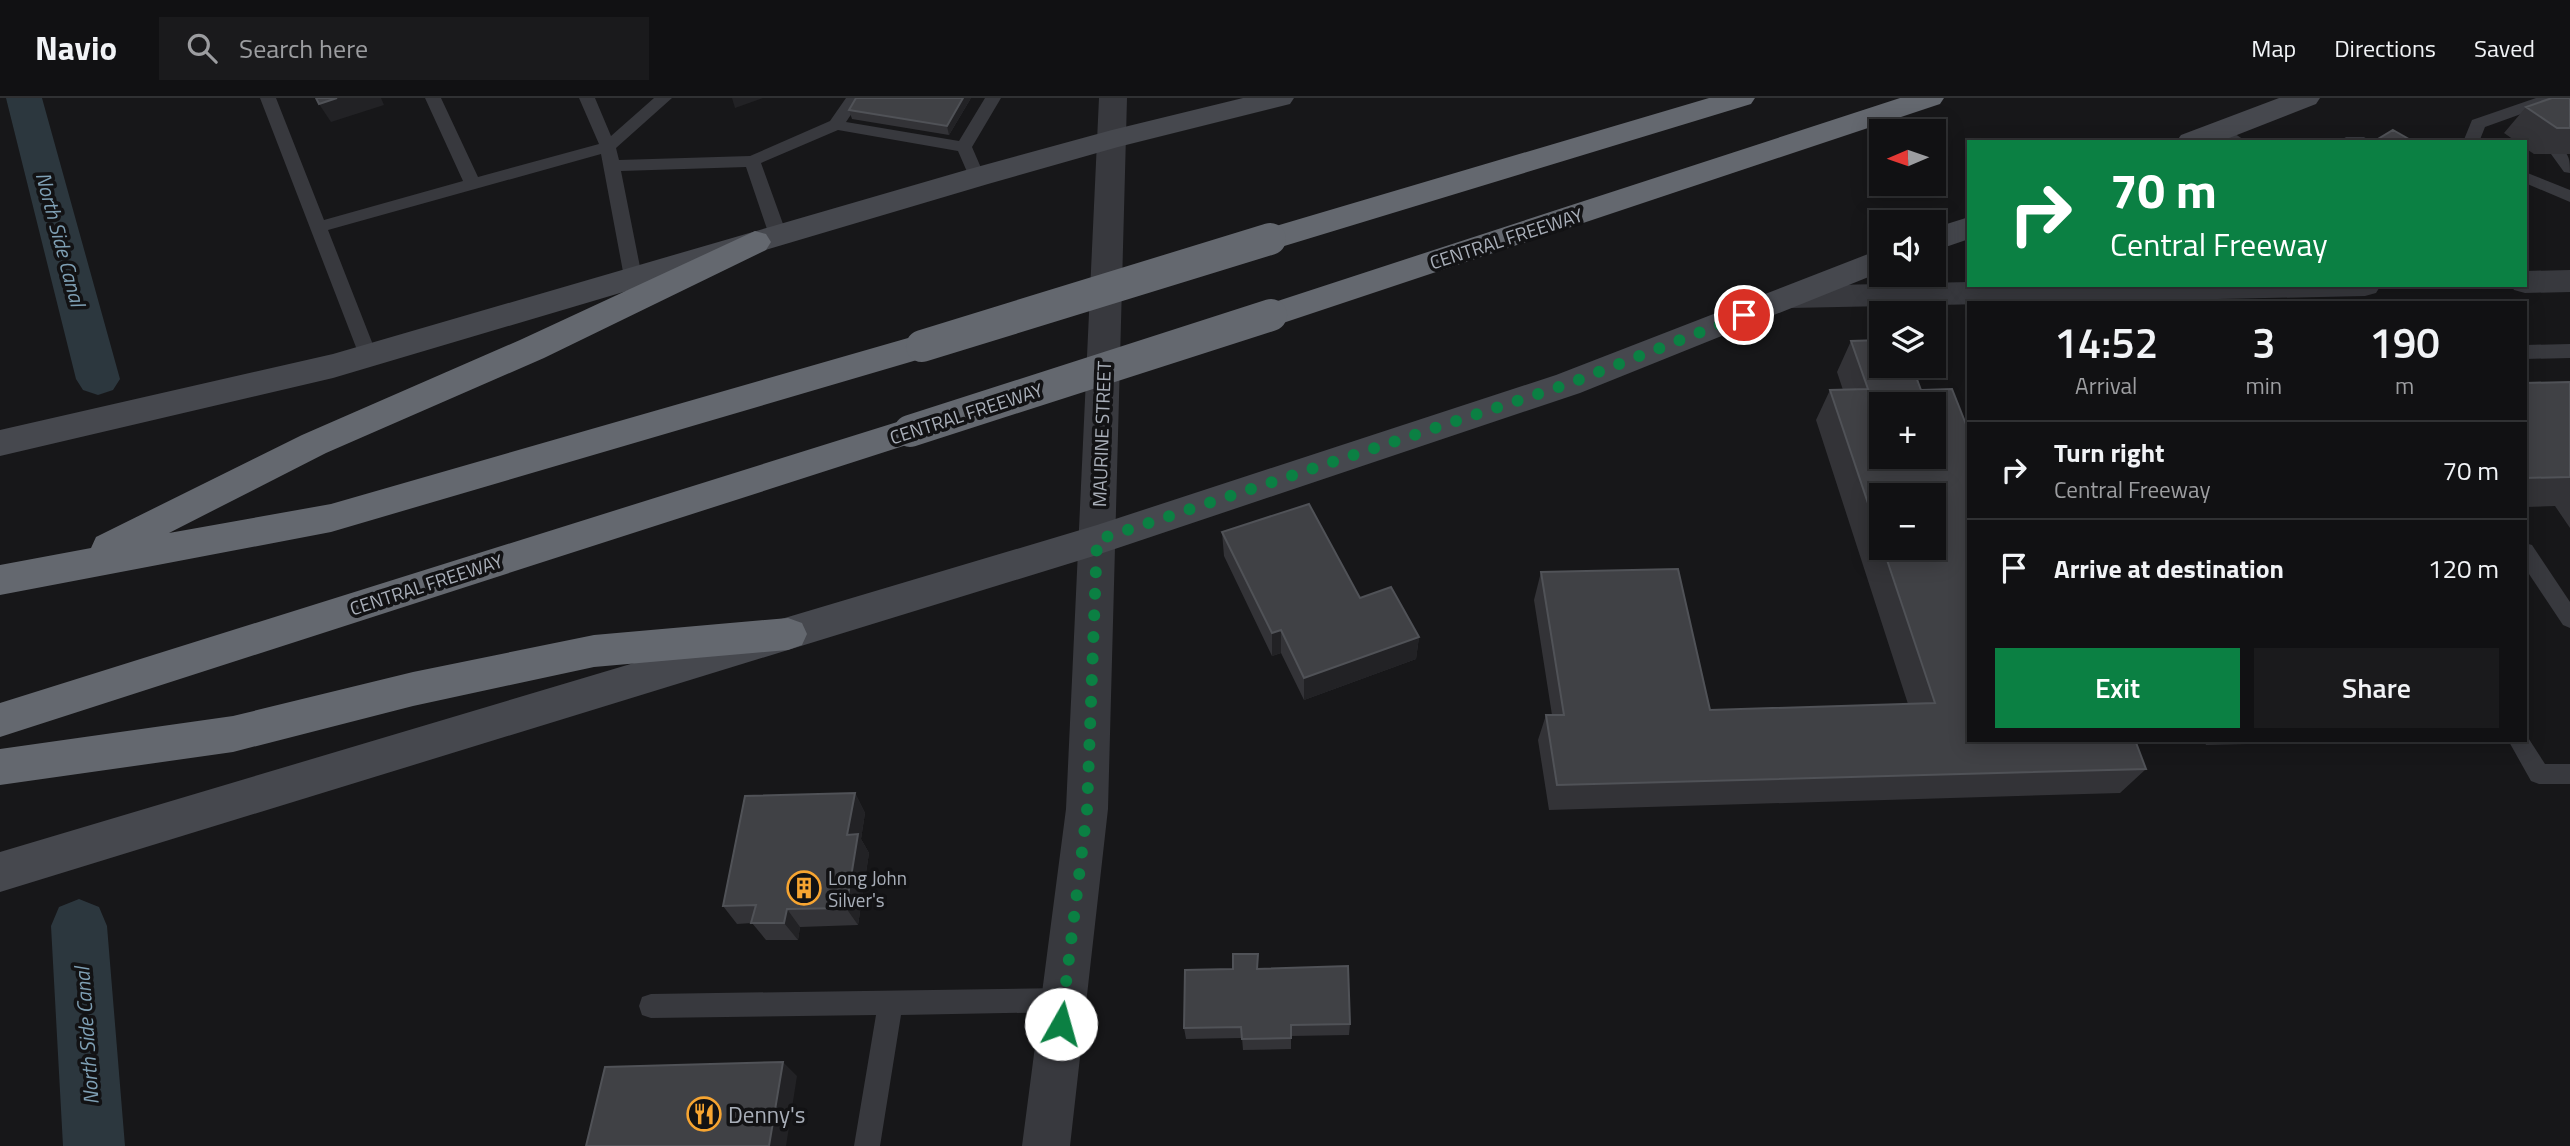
<!DOCTYPE html>
<html lang="en">
<head>
<meta charset="utf-8">
<style>
	:root { --surface:#111113; --page:#1a1a1c; --text:#f1f3f6; --muted:#9c9da0; --line:#303133; --accent:#0b8043 }
	body { margin:0; font-family:"Titillium Web",sans-serif; background:var(--page); color:var(--text); height:100vh; display:flex; flex-direction:column; font-size:26px; white-space:nowrap }
	* { box-sizing:border-box; margin:0 }
	p { font-size:23px; color:var(--muted) }
	.icon { flex:none; width:38px; height:38px; fill:none; stroke:currentColor; stroke-width:2; stroke-linecap:round; stroke-linejoin:round }
	.map { position:relative; flex:1; overflow:hidden }
	.details { position:absolute; left:1967px; top:203px; width:560px; height:441px; display:flex; flex-direction:column; background:var(--surface); border-radius:0px; box-shadow:0 4px 18px #0003,0 0 0 2px var(--line) }
	.details>* { flex:none }
	.top-card { position:absolute; left:1967px; top:42px; width:560px; height:147px; border-radius:0px; box-shadow:0 4px 18px #0003,0 0 0 2px var(--line); background:#0b8043; color:#fff; overflow:hidden }
	.needle { width:46px; rotate:268deg }
	.tools { position:absolute; left:1869px; top:21px; display:grid; gap:14px }
	.tools a { display:grid; place-items:center; width:77px; height:77px; border-radius:0px; background:var(--surface); box-shadow:0 4px 18px #0003,0 0 0 2px var(--line); font-size:35px }
	.pin { position:absolute; display:grid; place-items:center; width:60px; height:60px; color:#fff; margin:-30px; border:4px solid #fff; border-radius:50%; box-shadow:0 2px 7px #0007 }
	.me { position:absolute; width:77px; margin:-38px; rotate:7deg; stroke-linejoin:round; filter:drop-shadow(0 0 5px #0008) }
	.turn { display:flex; align-items:center; gap:24px; height:147px; padding:0 28px; font-size:32px }
	.turn .icon { width:91px; height:91px; stroke-width:2.5 }
	.turn b { display:block; font-size:49px; line-height:60px }
	.eta { display:flex; justify-content:space-evenly; align-items:center; height:119px; text-align:center }
	.eta b { font-size:42px; font-weight:600; line-height:49px }
	.primary-button { display:flex; gap:14px; margin-top:auto; padding:14px 28px }
	.primary-button a { flex:1; height:80px; border-radius:0px; background:var(--accent); color:#fff; font-size:28px; font-weight:600; line-height:80px; text-align:center }
	.primary-button a+a { background:var(--page); color:var(--text) }
	ul { padding:0; list-style:none }
	li { display:flex; align-items:center; gap:21px; height:98px; padding:0 28px; border-top:2px solid var(--line) }
	li div { flex:1 }
	li b { display:block; font-size:26px }
	li em { font-style:normal }
	header { display:flex; align-items:center; gap:42px; box-sizing:border-box; height:98px; padding:0 35px; background:var(--surface); border-bottom:2px solid var(--line) }
	header strong { font-size:33px }
	nav { display:flex; gap:38px; margin-inline-start:auto; font-size:24px }
	.search { width:490px; height:63px; background:var(--page); display:flex; align-items:center; gap:18px; box-sizing:border-box; padding:0 24px; border-radius:0px; color:var(--muted); font-size:26px }
	.map>svg:first-child { display:block }
</style>
</head>
<body>
<header>
<strong>Navio</strong>
<div class="search"><svg class="icon" aria-label="search" viewBox="0 0 24 24"><circle cx="10" cy="10" r="6"/><path d="M15 15l6 6"/></svg>Search here</div>
<nav><a>Map</a><a>Directions</a><a>Saved</a></nav>
</header>
<div class="map">
<svg width="2570" height="1048" viewBox="0 0 2570 1048">
	<rect width="100%" height="100%" fill="#171719"/>
	<g fill="none" stroke-linecap="round" stroke-linejoin="round">
		<path fill="#2c373e" fill-rule="evenodd" d="M 6,0 L 42,0 L 120,281 L 113,292 L 98,297 L 83,292 L 76,281 Z
			M 79,801 L 99,809 L 107,828 L 125,1048 L 63,1048 L 51,828 L 59,809 Z"/>
		<path fill="#38393e" fill-rule="evenodd" d="M 260,0 L 276,0 L 324,122 L 463,83 L 425,0 L 441,0 L 478,79 L 599,46 L 579,0 L 595,0 L 611,38 L 654,0 L 672,0 L 616,50 L 619,62 L 750,58 L 830,23 L 846,0 L 862,0 L 846,24 L 959,43 L 985,0 L 1001,0 L 972,49 L 985,79 L 983,83 L 971,83 L 958,53 L 838,32 L 761,65 L 787,137 L 778,143 L 769,137 L 746,69 L 621,73 L 642,179 L 633,185 L 624,179 L 601,56 L 328,132 L 377,257 L 374,262 L 362,262 L 359,257 Z
			M 2536,0 L 2559,0 L 2557,3 L 2485,29 L 2479,44 L 2463,44 L 2472,22 Z
			M 2222,27 L 2247,44 L 2228,44 L 2214,32 Z
			M 2346,39 L 2364,39 L 2372,44 L 2338,44 Z
			M 2559,51 C 2570,54 2570,64 2570,75 L 2564,74 L 2551,56 Z
			M 2525,74 L 2570,92 L 2570,104 L 2525,85 Z
			M 2570,246 L 2570,260 L 2525,261 L 2525,247 Z
			M 2525,445 L 2532,447 L 2570,504 L 2570,530 L 2563,527 L 2525,470 Z
			M 2525,635 L 2545,666 L 2570,666 L 2570,686 L 2539,686 L 2531,683 L 2508,642 L 2525,642 Z
			M 1064,890 L 1073,893 L 1076,902 L 1073,911 L 1064,914 L 901,917 L 880,1048 L 854,1048 L 876,917 L 651,920 L 642,917 L 639,908 L 642,899 L 651,896 Z"/>
		<path fill="#38393e" fill-rule="evenodd" d="M 2570,172 L 2570,194 L 2525,195 L 2514,192 L 2511,187 L 2525,187 L 2525,173 Z
			M 1969,184 L 1969,187 L 2381,187 L 2376,195 L 2365,198 L 1790,210 L 1779,207 L 1774,199 L 1779,191 L 1790,188 Z"/>
		<path fill="#38393e" fill-rule="evenodd" d="M 1099,0 L 1127,0 L 1108,711 L 1070,1048 L 1022,1048 L 1066,711 Z"/>
		<path fill="#46484e" fill-rule="evenodd" d="M 1243,0 L 1294,0 L 1290,6 L 1118,49 L 988,86 L 333,280 L 0,358 L 0,332 L 333,256 L 966,72 L 1112,32 Z
			M 2279,0 L 2320,0 L 2316,6 L 2219,44 L 2176,44 L 2181,37 Z
			M 1969,119 L 1969,141 L 1934,153 L 1934,130 Z
			M 1881,151 L 1881,174 L 1580,295 L 1097,457 L 0,794 L 0,754 L 1097,427 L 1556,277 Z"/>
		<path fill="#64686f" fill-rule="evenodd" d="M 1709,0 L 1755,0 L 1751,6 L 1281,149 L 1270,152 L 1259,149 L 1254,141 L 1259,133 Z
			M 1900,0 L 1944,0 L 1940,6 L 1271,229 L 1259,225 L 1255,217 L 1259,209 Z
			M 755,133 L 766,136 L 771,144 L 766,152 L 544,260 L 326,355 L 169,435 L 331,406 L 922,236 L 934,239 L 939,248 L 934,257 L 331,434 L 0,497 L 0,467 L 91,450 L 96,439 L 302,337 L 520,242 Z
			M 910,320 L 922,324 L 927,333 L 922,342 L 0,639 L 0,605 Z
			M 788,520 L 802,525 L 807,536 L 802,547 L 788,552 L 594,569 L 413,608 L 233,654 L 0,687 L 0,651 L 233,618 L 413,574 L 594,537 Z"/>
		<path stroke="#64686f" stroke-width="32" d="M 922,248 L 1270,141
			M 910,333 L 1271,217"/>
	</g>
	<path fill="#333337" fill-rule="evenodd" d="M 971,0 L 949,37 L 852,21 L 849,12 Z
		M 2570,0 L 2570,56 L 2534,56 L 2525,50 L 2525,44 L 2517,44 L 2504,35 L 2526,9 Z
		M 1881,242 L 1881,268 L 1912,268 L 1921,292 L 1952,291 L 1969,334 L 1969,642 L 2135,642 L 2146,671 L 2120,695 L 1549,712 L 1538,642 L 1546,617 L 1552,617 L 1534,502 L 1541,474 L 1678,471 L 1710,612 L 1908,606 L 1816,322 L 1830,292 L 1843,292 L 1837,274 L 1851,243 ZM 1881,306 L 1934,306 L 1934,359 L 1881,359 ZM 1881,397 L 1934,397 L 1934,450 L 1881,450 Z
		M 2570,284 L 2570,430 L 2555,408 L 2525,409 L 2525,285 Z
		M 1222,434 L 1360,500 L 1419,539 L 1416,561 L 1304,602 L 1281,555 L 1272,558 L 1224,458 Z
		M 2204,642 L 2335,642 L 2333,644 L 2206,647 Z
		M 855,695 L 865,715 L 861,741 L 869,755 L 858,827 L 800,829 L 798,842 L 766,842 L 752,825 L 737,826 L 723,808 Z
		M 1258,870 L 1350,926 L 1349,937 L 1291,938 L 1291,951 L 1243,952 L 1242,940 L 1186,941 L 1184,930 L 1233,871 Z"/>
	<path fill="#222225" d="M 337,0 L 381,0 L 384,7 L 331,24 L 319,6 Z
		M 732,0 L 763,0 L 735,10 Z
		M 963,0 L 971,0 L 949,37 L 947,28 Z
		M 1281,532 L 1281,555 L 1272,558 L 1272,535 Z
		M 1419,539 L 1416,561 L 1304,602 L 1304,580 Z
		M 855,695 L 865,715 L 861,741 L 869,755 L 858,827 L 846,810 L 847,737 Z
		M 787,811 L 800,829 L 798,842 L 784,825 Z
		M 783,964 L 797,978 L 786,1048 L 769,1048 Z"/>
	<path fill="#404145" stroke="#505257" stroke-width="2" fill-rule="evenodd" d="M 316,0 L 337,0 L 319,6 Z
		M 856,0 L 963,0 L 947,28 L 849,12 Z
		M 2552,0 L 2570,0 L 2570,30 L 2557,30 L 2526,9 Z
		M 2393,32 L 2414,44 L 2373,44 Z
		M 1881,242 L 1881,268 L 1912,268 L 1921,292 L 1952,291 L 1969,334 L 1969,642 L 2135,642 L 2146,671 L 1557,687 L 1546,617 L 1564,617 L 1541,474 L 1678,471 L 1710,612 L 1935,605 L 1883,450 L 1934,450 L 1934,397 L 1881,397 L 1881,444 L 1830,292 L 1868,291 L 1851,243 ZM 1881,306 L 1934,306 L 1934,359 L 1881,359 Z
		M 2570,284 L 2570,379 L 2525,380 L 2525,285 Z
		M 1309,406 L 1360,500 L 1391,489 L 1419,539 L 1304,580 L 1281,532 L 1272,535 L 1222,434 Z
		M 855,695 L 847,737 L 858,736 L 846,810 L 787,811 L 784,825 L 751,825 L 756,807 L 723,808 L 745,698 Z
		M 1233,856 L 1258,856 L 1257,871 L 1348,868 L 1350,926 L 1291,927 L 1291,940 L 1242,941 L 1241,929 L 1184,930 L 1185,872 L 1233,871 Z
		M 783,964 L 769,1048 L 586,1048 L 605,969 Z"/>
	<g fill="none" stroke-linecap="round" stroke-linejoin="round">
		<path stroke="#0b8043" stroke-width="12" stroke-dasharray="0 21.6" d="M 1061,926 L 1087,712 L 1097,442 L 1568,286 L 1744,217"/>
	</g>
	<defs>
		<symbol id="building-ring" viewBox="-11 -11 22 22"><circle r="9.5" fill="#121214" stroke="#f7a531" stroke-width="1.5"/><path d="M-4-6H4V6H1V3H-1V6H-4ZM-2.5-4.3h1.7v1.8h-1.7ZM.8-4.3h1.7v1.8H.8ZM-2.5-1h1.7V.8h-1.7ZM.8-1h1.7V.8H.8Z" fill="#f7a531"/></symbol>
		<symbol id="restaurant-ring" viewBox="-11 -11 22 22"><circle r="9.5" fill="#121214" stroke="#f7a531" stroke-width="1.5"/><path d="M-5-6h1v4h1v-4h1v4h1v-4h1v5L-1.5 .5V6h-2V.5L-5-1ZM5-6V6H3V1.5H1.5Q1.5-4 5-6Z" fill="#f7a531"/></symbol>
	</defs>
	<g fill-rule="evenodd">
		<use href="#building-ring" x="785" y="771" width="38" height="38"/>
		<use href="#restaurant-ring" x="685" y="997" width="38" height="38"/>
	</g>
	<g text-anchor="middle" dominant-baseline="central" stroke-width="7" stroke-linejoin="round" paint-order="stroke">
		<g font-size="19" fill="#a9afb9" stroke="#121214">
			<text transform="translate(1506 140) rotate(-18)">CENTRAL FREEWAY</text>
			<text transform="translate(966 315) rotate(-18)">CENTRAL FREEWAY</text>
			<text transform="translate(1101 336) rotate(-88)">MAURINE STREET</text>
			<text transform="translate(426 486) rotate(-18)">CENTRAL FREEWAY</text>
		</g>
		<g font-size="19" fill="#a9afb9" stroke="#121214" text-anchor="start">
			<text x="828" y="779">Long John<tspan x="828" dy="22">Silver's</tspan></text>
		</g>
		<g font-size="21" font-style="italic" fill="#7fa0b5" stroke="#121214">
			<text transform="translate(61 141) rotate(75)">North Side Canal</text>
			<text transform="translate(86 938) rotate(-94)">North Side Canal</text>
		</g>
		<g font-size="23" fill="#a9afb9" stroke="#121214" text-anchor="start">
			<text x="728" y="1016">Denny's</text>
		</g>
	</g>
</svg>
<div class="tools">
<a><svg class="needle" viewBox="-14 -14 28 28"><path d="M0-13l5 13h-10z" fill="#e53935"/><path d="M0 13l5-13h-10z" fill="#9c9da0"/></svg></a>
<a><svg class="icon" aria-label="sound" viewBox="0 0 24 24"><path d="M4 9h4l5-4v14l-5-4H4zM17 9q2 3 0 6"/></svg></a>
<a><svg class="icon" aria-label="layers" viewBox="0 0 24 24"><path d="M12 4l9 5-9 5-9-5zM3 14l9 5 9-5"/></svg></a>
<a>+</a>
<a>−</a>
</div>
<div class="pin" style="left:1744px;top:217px;background:#d93025"><svg class="icon" aria-label="arrive" viewBox="0 0 24 24"><path d="M6 21V4h12l-3 4 3 4H6"/></svg></div>
<svg class="me" style="left:1061px;top:926px" viewBox="-20 -20 40 40"><circle r="19" fill="#fff"/><path d="M0-13L10 11 0 6-10 11z" fill="#0b8043"/></svg>
<div class="top-card">
<div class="turn"><svg class="icon" aria-label="right" viewBox="0 0 24 24"><path d="M7 20v-9h11M14 6l5 5-5 5"/></svg><div><b>70 m</b>Central Freeway</div></div>
</div>
<section class="details">
<div class="eta">
<div><b>14:52</b><p>Arrival</p></div>
<div><b>3</b><p>min</p></div>
<div><b>190</b><p>m</p></div>
</div>
<ul>
<li><svg class="icon" aria-label="right" viewBox="0 0 24 24"><path d="M7 20v-9h11M14 6l5 5-5 5"/></svg><div><b>Turn right</b><p>Central Freeway</p></div><em>70 m</em></li>
<li><svg class="icon" aria-label="arrive" viewBox="0 0 24 24"><path d="M6 21V4h12l-3 4 3 4H6"/></svg><div><b>Arrive at destination</b></div><em>120 m</em></li>
</ul>
<div class="primary-button"><a>Exit</a><a>Share</a></div>
</section>
</div>
</body>
</html>
